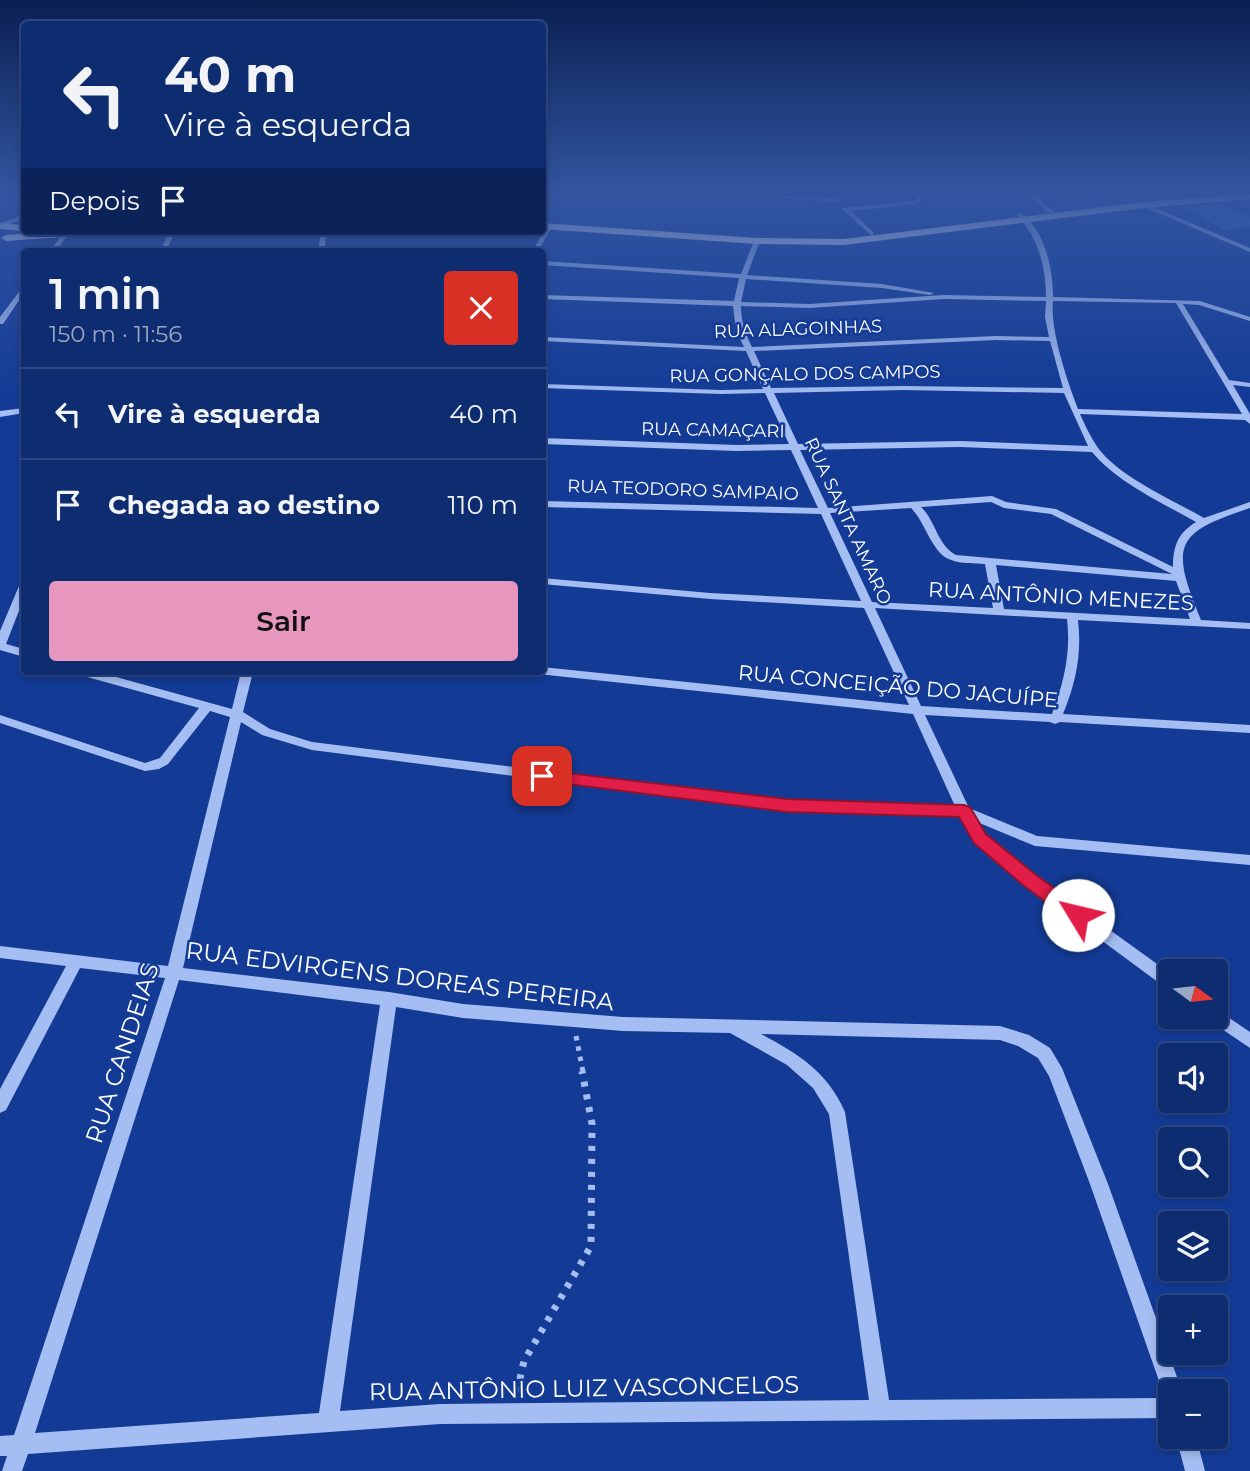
<!DOCTYPE html>
<html lang="pt">
<head>
<meta charset="utf-8">
<style>
	:root { --surface:#0e2c70; --page:#1c3878; --text:#f1f3f6; --muted:#9ba7c3; --line:#2e4883; --accent:#e797bd }
	body { margin:0; font-family:Montserrat,sans-serif; background:var(--page); color:var(--text); height:100vh; display:flex; flex-direction:column; font-size:26px; white-space:nowrap }
	* { box-sizing:border-box; margin:0 }
	p { font-size:23px; color:var(--muted) }
	.icon { flex:none; width:38px; height:38px; fill:none; stroke:currentColor; stroke-width:2; stroke-linecap:round; stroke-linejoin:round }
	.map { position:relative; flex:1; overflow:hidden }
	.drawer { position:absolute; left:21px; top:248px; width:525px; height:427px; display:flex; flex-direction:column; background:var(--surface); border-radius:7px; box-shadow:0 4px 10px #0003,0 0 0 2px var(--line) }
	.drawer>* { flex:none }
	.hud { position:absolute; left:21px; top:21px; width:525px; height:214px; border-radius:7px; box-shadow:0 4px 10px #0003,0 0 0 2px var(--line); background:#0e2c70; color:var(--text); overflow:hidden }
	.needle { width:46px; rotate:105deg }
	.fabs { position:absolute; left:1158px; top:959px; display:grid; gap:14px }
	.fabs a { display:grid; place-items:center; width:70px; height:70px; border-radius:7px; background:var(--surface); box-shadow:0 4px 10px #0003,0 0 0 2px var(--line); font-size:35px }
	.pin { position:absolute; display:grid; place-items:center; width:60px; height:60px; color:#fff; margin:-30px; border-radius:14px; box-shadow:0 4px 10px #0006 }
	.me { position:absolute; width:77px; margin:-38px; rotate:306deg; stroke-linejoin:round; filter:drop-shadow(0 0 5px #0008) }
	.turn { display:flex; align-items:center; gap:24px; height:147px; padding:0 28px; font-size:32px }
	.turn .icon { width:91px; height:91px; stroke-width:2.5 }
	.turn b { display:block; font-size:49px; line-height:60px }
	.then { display:flex; align-items:center; height:66px; padding:0 28px; background:#0003; gap:14px; font-size:26px }
	.round { display:grid; place-items:center; flex:none; width:74px; height:74px; border-radius:7px; background:var(--page) }
	.headline { display:flex; align-items:center; justify-content:space-between; height:119px; padding:0 28px }
	h1 { font-size:42px; font-weight:600; line-height:52px }
	.primary-button { display:flex; gap:14px; margin-top:auto; padding:14px 28px }
	.primary-button a { flex:1; height:80px; border-radius:7px; background:var(--accent); color:#111; font-size:28px; font-weight:600; line-height:80px; text-align:center }
	ul { padding:0; list-style:none }
	li { display:flex; align-items:center; gap:21px; height:91px; padding:0 28px; border-top:2px solid var(--line) }
	li div { flex:1 }
	li b { display:block; font-size:26px }
	li em { font-style:normal }
	.map>svg:first-child { display:block }
</style>
</head>
<body>
<div class="map">
<svg width="1250" height="1471" viewBox="0 0 1250 1471">
	<rect width="100%" height="100%" fill="#133b96"/>
	<path fill="#3762bc" d="M 1222,204 L 1250,217 L 1250,227 L 1224,230 L 1182,207 Z"/>
	<g fill="none" stroke-linecap="round" stroke-linejoin="round">
		<path stroke="#a4bdf2" stroke-width="5" stroke-dasharray="4.5 6" stroke-linecap="butt" d="M 576,1036 L 583,1072"/>
		<path stroke="#a4bdf2" stroke-width="7" stroke-dasharray="5 8" stroke-linecap="butt" d="M 517,1392 L 524,1361 L 591,1246 L 592,1124 L 582,1071"/>
		<path fill="#a4bdf2" fill-rule="evenodd" d="M 722,194 L 836,198 L 839,200 L 836,202 Z
			M 914,194 L 920,194 L 923,199 L 916,204 L 851,211 L 874,233 L 872,236 L 841,208 L 912,201 L 917,199 Z
			M 1027,194 L 1034,194 L 1053,211 L 1053,213 L 1049,213 Z
			M 1144,203 L 1250,248 L 1250,252 L 1142,206 Z
			M 1020,213 C 1045,229 1053,269 1053,297 L 1200,301 L 1250,317 L 1250,321 L 1199,305 L 1183,304 L 1229,380 L 1250,383 L 1250,387 L 1233,385 L 1250,414 L 1250,424 L 1245,420 L 1080,414 C 1085,425 1091,438 1098,448 C 1121,478 1171,499 1204,518 L 1250,502 L 1250,508 C 1174,533 1170,545 1201,620 L 1250,623 L 1250,629 L 1078,620 C 1082,653 1076,683 1063,714 L 1250,725 L 1250,733 L 1060,722 L 1055,724 L 1050,722 L 925,715 L 969,808 L 1037,836 L 1250,855 L 1250,865 L 1035,846 L 977,822 L 985,835 L 1035,876 L 1171,974 L 1171,989 L 1166,988 L 1025,884 L 975,843 L 960,816 L 787,811 L 312,750 L 262,735 L 241,722 L 183,968 L 389,992 L 463,1004 L 623,1017 L 1000,1026 L 1029,1035 L 1050,1048 L 1062,1068 L 1108,1184 L 1182,1391 L 1171,1391 L 1171,1418 L 440,1424 L 28,1454 L 22,1471 L 2,1471 L 7,1456 L 0,1456 L 0,1436 L 14,1435 L 165,978 L 80,968 L 6,1110 L 0,1113 L 0,1089 L 66,966 L 0,958 L 0,946 L 168,966 L 230,717 L 210,711 L 168,764 L 159,769 L 145,771 L 0,723 L 0,715 L 145,763 L 160,758 L 199,708 L 80,675 L 78,672 L 98,672 L 232,709 L 241,672 L 253,672 L 243,712 L 270,729 L 312,742 L 787,801 L 955,806 L 913,714 L 538,674 L 537,672 L 542,672 L 542,667 L 909,705 L 864,608 L 710,599 L 542,584 L 542,578 L 710,593 L 861,601 L 821,514 L 542,507 L 542,501 L 818,508 L 791,450 L 737,451 L 542,444 L 542,438 L 737,445 L 789,444 L 765,393 L 721,394 L 542,388 L 542,384 L 721,390 L 763,389 L 746,351 L 542,341 L 542,337 L 744,347 L 736,330 L 733,306 L 542,299 L 542,295 L 734,301 L 739,278 L 542,265 L 542,261 L 741,274 L 754,241 L 757,239 L 760,241 L 747,275 L 882,284 L 934,293 L 930,295 L 882,288 L 746,279 L 741,302 L 809,304 L 944,295 L 1046,297 C 1046,267 1038,237 1017,215 ZM 944,299 L 1046,301 L 1045,317 L 1049,337 L 996,336 L 752,347 C 745,333 741,321 741,306 L 809,308 ZM 1053,301 L 1176,303 L 1242,414 L 1078,409 C 1067,380 1050,331 1053,301 ZM 996,340 L 1050,341 L 1063,388 L 903,386 L 771,388 L 754,351 ZM 903,390 L 1064,393 L 1088,446 L 960,441 L 798,444 L 774,393 ZM 960,447 L 1092,452 C 1118,483 1161,502 1196,522 C 1178,533 1173,546 1173,567 L 1056,509 L 1006,502 L 992,496 L 828,508 L 800,450 ZM 991,502 L 1004,508 L 1051,514 L 1172,574 L 956,555 C 937,545 936,521 921,507 ZM 911,508 C 926,523 932,554 951,560 C 961,564 975,563 985,564 L 993,608 L 872,602 L 830,513 ZM 996,565 L 1176,581 L 1190,619 L 1004,609 ZM 875,608 L 1067,619 C 1071,653 1064,682 1052,714 L 921,706 ZM 179,980 L 380,1005 L 319,1413 L 35,1433 ZM 396,1007 L 463,1018 L 623,1031 L 730,1033 L 787,1065 L 813,1088 L 829,1114 L 869,1400 L 440,1404 L 340,1411 ZM 761,1034 L 1000,1040 L 1018,1046 L 1038,1058 L 1049,1076 L 1090,1184 L 1165,1398 L 889,1400 L 845,1112 C 827,1071 798,1054 761,1034 Z
			M 24,215 L 24,219 L 0,227 L 0,223 Z
			M 547,225 L 552,226 L 538,252 L 532,252 Z
			M 65,231 L 70,232 L 55,252 L 49,252 Z
			M 169,231 L 175,231 L 166,252 L 160,252 Z
			M 321,231 L 327,231 L 324,252 L 318,252 Z
			M 24,287 L 24,293 L 3,324 L 0,324 L 0,317 L 22,288 Z
			M 24,408 L 24,413 L 0,417 L 0,411 Z
			M 24,583 L 24,598 L 6,644 L 24,649 L 24,657 L 0,650 L 0,631 L 19,586 Z
			M 1216,1009 L 1250,1032 L 1250,1048 L 1210,1021 L 1209,1017 L 1216,1017 Z
			M 1176,1437 L 1196,1437 L 1205,1471 L 1185,1471 Z"/>
		<path fill="#f0f4ff" fill-rule="evenodd" d="M 1250,194 L 1250,199 L 1144,208 L 844,245 L 757,244 L 542,229 L 542,223 L 757,238 L 844,239 L 1144,202 Z
			M 0,223 L 24,225 L 24,231 L 0,229 Z
			M 69,231 L 112,231 L 108,234 L 6,241 L 1,238 L 6,235 Z"/>
	</g>
	<linearGradient id="sky" x2="0" y2="1"><stop stop-color="#0a2052"/><stop offset="0.48" stop-color="#3355a0"/><stop offset="1" stop-color="#3355a0" stop-opacity="0"/></linearGradient>
	<rect width="1250" height="400" fill="url(#sky)"/>
	<path fill="#e11d48" stroke="#92132f" stroke-width="2" d="M 542,770 L 787,799 L 964,805 L 970,807 L 986,834 L 1036,875 L 1085,910 L 1087,915 L 1085,921 L 1078,923 L 1071,921 L 1023,885 L 974,843 L 959,817 L 787,812 L 536,780 L 534,776 Z"/>
	<g text-anchor="middle" dominant-baseline="central" stroke-width="5" stroke-linejoin="round" paint-order="stroke">
		<g font-size="18" fill="#fff" stroke="#133b96">
			<text transform="translate(798 329) rotate(-2)">RUA ALAGOINHAS</text>
			<text transform="translate(805 374) rotate(-1)">RUA GONÇALO DOS CAMPOS</text>
			<text transform="translate(713 430) rotate(1)">RUA CAMAÇARI</text>
			<text transform="translate(683 490) rotate(2)">RUA TEODORO SAMPAIO</text>
			<text transform="translate(848 521) rotate(65)">RUA SANTA AMARO</text>
		</g>
		<g font-size="21" fill="#fff" stroke="#133b96">
			<text transform="translate(1061 596) rotate(3)">RUA ANTÔNIO MENEZES</text>
			<text transform="translate(898 686) rotate(5)">RUA CONCEIÇÃO DO JACUÍPE</text>
		</g>
		<g font-size="24" fill="#fff" stroke="#133b96">
			<text transform="translate(400 976) rotate(7)">RUA EDVIRGENS DOREAS PEREIRA</text>
			<text transform="translate(122 1053) rotate(-72)">RUA CANDEIAS</text>
			<text transform="translate(584 1388) rotate(-1)">RUA ANTÔNIO LUIZ VASCONCELOS</text>
		</g>
	</g>
</svg>
<div class="fabs">
<a><svg class="needle" viewBox="-14 -14 28 28"><path d="M0-13l5 13h-10z" fill="#e53935"/><path d="M0 13l5-13h-10z" fill="#9ba7c3"/></svg></a>
<a><svg class="icon" aria-label="sound" viewBox="0 0 24 24"><path d="M4 9h4l5-4v14l-5-4H4zM17 9q2 3 0 6"/></svg></a>
<a><svg class="icon" aria-label="search" viewBox="0 0 24 24"><circle cx="10" cy="10" r="6"/><path d="M15 15l6 6"/></svg></a>
<a><svg class="icon" aria-label="layers" viewBox="0 0 24 24"><path d="M12 4l9 5-9 5-9-5zM3 14l9 5 9-5"/></svg></a>
<a>+</a>
<a>−</a>
</div>
<div class="pin" style="left:542px;top:776px;background:#d93025"><svg class="icon" aria-label="arrive" viewBox="0 0 24 24"><path d="M6 21V4h12l-3 4 3 4H6"/></svg></div>
<svg class="me" style="left:1078px;top:915px" viewBox="-20 -20 40 40"><circle r="19" fill="#fff"/><path d="M0-13L10 11 0 6-10 11z" fill="#e11d48"/></svg>
<div class="hud">
<div class="turn"><svg class="icon" aria-label="left" viewBox="0 0 24 24"><path d="M17 20v-9H6M10 6l-5 5 5 5"/></svg><div><b>40 m</b>Vire à esquerda</div></div>
<div class="then">Depois<svg class="icon" aria-label="arrive" viewBox="0 0 24 24"><path d="M6 21V4h12l-3 4 3 4H6"/></svg></div>
</div>
<section class="drawer">
<div class="headline"><div><h1>1 min</h1><p>150 m · 11:56</p></div><a class="round" style="background:#d93025;color:#fff"><svg class="icon" aria-label="close" viewBox="0 0 24 24"><path d="M6 6l12 12M18 6L6 18"/></svg></a></div>
<ul>
<li><svg class="icon" aria-label="left" viewBox="0 0 24 24"><path d="M17 20v-9H6M10 6l-5 5 5 5"/></svg><div><b>Vire à esquerda</b></div><em>40 m</em></li>
<li><svg class="icon" aria-label="arrive" viewBox="0 0 24 24"><path d="M6 21V4h12l-3 4 3 4H6"/></svg><div><b>Chegada ao destino</b></div><em>110 m</em></li>
</ul>
<div class="primary-button"><a>Sair</a></div>
</section>
</div>
</body>
</html>
